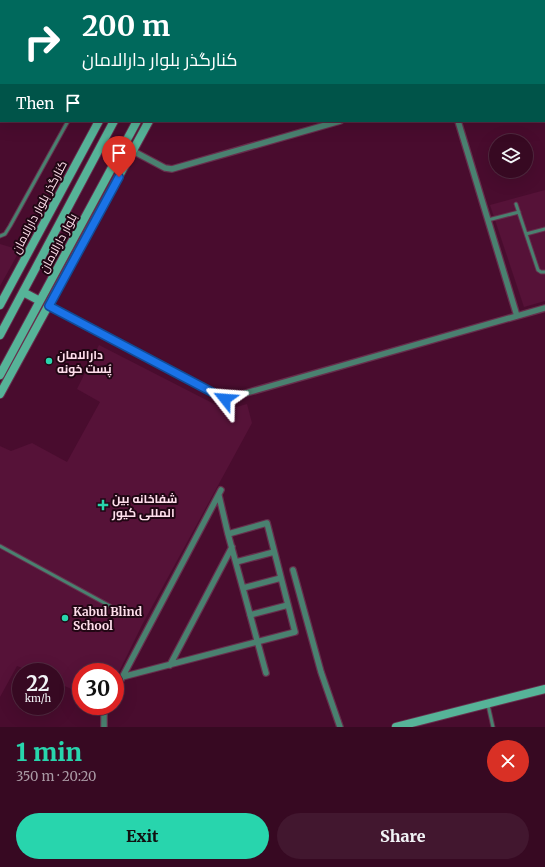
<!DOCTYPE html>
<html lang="en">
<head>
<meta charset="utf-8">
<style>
	:root { --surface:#370922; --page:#42172f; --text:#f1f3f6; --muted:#aa9aa5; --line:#512a40; --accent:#28d5ad }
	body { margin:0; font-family:Merriweather,Cairo,serif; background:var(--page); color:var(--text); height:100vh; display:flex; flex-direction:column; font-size:15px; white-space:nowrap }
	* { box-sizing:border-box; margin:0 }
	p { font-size:13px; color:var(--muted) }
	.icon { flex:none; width:22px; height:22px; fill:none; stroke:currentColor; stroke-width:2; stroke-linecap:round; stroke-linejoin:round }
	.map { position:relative; height:727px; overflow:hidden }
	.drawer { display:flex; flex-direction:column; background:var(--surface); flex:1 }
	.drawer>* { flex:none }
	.banner { position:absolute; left:0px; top:0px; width:545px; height:122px; box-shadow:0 4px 16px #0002,0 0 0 1px var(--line); background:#00695c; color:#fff; overflow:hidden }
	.tools { position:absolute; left:489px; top:134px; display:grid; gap:8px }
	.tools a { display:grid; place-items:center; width:44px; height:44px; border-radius:50%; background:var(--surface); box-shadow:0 4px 16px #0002,0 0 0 1px var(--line); font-size:20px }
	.speed { position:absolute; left:12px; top:663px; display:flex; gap:8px; font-size:20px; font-weight:700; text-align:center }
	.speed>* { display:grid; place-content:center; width:52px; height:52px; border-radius:50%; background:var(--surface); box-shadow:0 4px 16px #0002,0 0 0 1px var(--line); line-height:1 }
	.speed small { font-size:10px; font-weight:400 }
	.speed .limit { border:6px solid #d22; background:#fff; color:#111 }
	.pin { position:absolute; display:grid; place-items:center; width:34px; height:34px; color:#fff; margin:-41px -17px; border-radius:50% 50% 50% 0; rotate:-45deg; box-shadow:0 0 4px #0007 }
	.pin .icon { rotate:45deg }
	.me { position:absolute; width:44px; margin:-22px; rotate:298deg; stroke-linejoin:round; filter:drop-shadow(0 0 3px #0008) }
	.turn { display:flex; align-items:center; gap:14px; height:84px; padding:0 16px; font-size:18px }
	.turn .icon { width:52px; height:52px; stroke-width:2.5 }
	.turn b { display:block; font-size:28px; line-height:34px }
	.then { display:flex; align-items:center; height:38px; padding:0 16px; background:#0003; gap:8px; font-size:15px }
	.round { display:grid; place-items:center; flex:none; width:42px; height:42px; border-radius:21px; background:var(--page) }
	.overview { display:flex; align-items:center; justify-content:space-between; height:68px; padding:0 16px }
	h1 { font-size:24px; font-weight:800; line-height:30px; color:var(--accent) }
	.cta { display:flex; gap:8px; margin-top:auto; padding:8px 16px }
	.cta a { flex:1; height:46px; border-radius:24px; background:var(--accent); color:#111; font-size:16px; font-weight:800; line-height:46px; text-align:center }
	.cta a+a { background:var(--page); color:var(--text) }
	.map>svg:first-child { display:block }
</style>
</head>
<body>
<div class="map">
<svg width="545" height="727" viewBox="0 0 545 727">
	<rect width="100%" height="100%" fill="#490c2e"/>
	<path fill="#561238" d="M 545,190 L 545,301 L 524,307 L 490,205 Z
		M 0,244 L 20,250 L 0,286 Z
		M 99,345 L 226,410 L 247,404 L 252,423 L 142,625 L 115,680 L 115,672 L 81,672 L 81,693 L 55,682 L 55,672 L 32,672 L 17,666 L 0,697 L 0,446 L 11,451 L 32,443 L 67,462 L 100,402 L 77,389 Z"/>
	<path fill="#3c3e0d" d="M 424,0 L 545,0 L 545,116 L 544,117 L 544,1 Z"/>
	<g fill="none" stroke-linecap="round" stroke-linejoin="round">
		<defs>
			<path id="lane" d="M 516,204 L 538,270 L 541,272 L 545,272
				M 488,220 L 519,212
				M 526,234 L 545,229
				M 0,236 L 5,234 L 10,226 L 68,121
				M 0,546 L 110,606
				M 488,705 L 493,727"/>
			<path id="street" d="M 421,0 L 421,1
				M 458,121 L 517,316
				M 133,151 L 165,168 L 172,169 L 340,121
				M 49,306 L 225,399 L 545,308
				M 219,496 L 228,534
				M 236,562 L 274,552
				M 293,570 L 321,672 L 340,727
				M 243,588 L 281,578
				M 250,615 L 288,605
				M 170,665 L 232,547
				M 122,677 C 180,662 237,647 295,632 L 267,523 L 228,534 L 266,673
				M 115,691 L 221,490
				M 104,727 L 104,712 L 107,706"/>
			<path id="secondary" d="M 164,1 L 164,0
				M 180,1 L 180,0
				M 202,1 L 203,0
				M 214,1 L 215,0
				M 23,292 L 40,301
				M 0,305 L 99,121
				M 0,335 L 114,121
				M 0,375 L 137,121
				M 0,394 L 149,121
				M 396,727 L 545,689"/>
		</defs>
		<use href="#lane" stroke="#662e4c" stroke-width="5"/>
		<use href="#street" stroke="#662e4c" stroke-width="8"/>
		<use href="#secondary" stroke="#662e4c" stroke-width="10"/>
		<use href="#lane" stroke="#4a8170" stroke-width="3"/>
		<use href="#street" stroke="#4a8170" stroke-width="5.5"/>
		<use href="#secondary" stroke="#56b398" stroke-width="8"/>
	</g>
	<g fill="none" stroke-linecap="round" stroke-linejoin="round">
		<defs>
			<path id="route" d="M 119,177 L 49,306 L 225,399"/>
		</defs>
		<use href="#route" stroke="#114b97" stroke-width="10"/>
		<use href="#route" stroke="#1a73e8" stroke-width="7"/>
	</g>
	<g fill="#28d5ad" stroke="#210714" stroke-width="1.5">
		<circle cx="49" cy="361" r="4"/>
		<path d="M101 499h4v4h4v4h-4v4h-4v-4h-4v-4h4z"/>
		<circle cx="65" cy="618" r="4"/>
	</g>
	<g text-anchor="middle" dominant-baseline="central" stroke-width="4" stroke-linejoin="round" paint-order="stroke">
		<g font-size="12" fill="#fedeeb" stroke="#210714">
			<text transform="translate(39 207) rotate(-62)">کنارگذر بلوار دارالامان</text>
			<text transform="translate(58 243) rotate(-62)">بلوار دارالامان</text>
		</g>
		<g font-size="12" font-weight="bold" fill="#fedeeb" stroke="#210714" text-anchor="start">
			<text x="57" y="354">دارالامان<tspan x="57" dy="14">پُست خونه</tspan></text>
			<text x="112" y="498">شفاخانه بین<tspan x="112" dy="14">المللی کیور</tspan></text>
			<text x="73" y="611">Kabul Blind<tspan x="73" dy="14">School</tspan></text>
		</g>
	</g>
</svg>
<div class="tools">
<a><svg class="icon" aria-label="layers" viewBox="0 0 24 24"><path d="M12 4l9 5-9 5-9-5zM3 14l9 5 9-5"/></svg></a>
</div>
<div class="speed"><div>22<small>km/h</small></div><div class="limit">30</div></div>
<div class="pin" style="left:119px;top:177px;background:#d93025"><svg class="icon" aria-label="arrive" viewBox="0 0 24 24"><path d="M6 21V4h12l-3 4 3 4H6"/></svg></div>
<svg class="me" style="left:225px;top:399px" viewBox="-20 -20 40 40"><path d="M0-17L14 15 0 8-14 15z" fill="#1a73e8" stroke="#fff" stroke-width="4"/></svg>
<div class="banner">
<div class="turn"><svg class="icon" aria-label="right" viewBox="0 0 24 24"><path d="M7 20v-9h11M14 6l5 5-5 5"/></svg><div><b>200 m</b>کنارگذر بلوار دارالامان</div></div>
<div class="then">Then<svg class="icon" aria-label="arrive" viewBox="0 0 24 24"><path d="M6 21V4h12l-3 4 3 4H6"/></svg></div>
</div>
</div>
<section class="drawer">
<div class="overview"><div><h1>1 min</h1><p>350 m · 20:20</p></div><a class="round" style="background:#d93025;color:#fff"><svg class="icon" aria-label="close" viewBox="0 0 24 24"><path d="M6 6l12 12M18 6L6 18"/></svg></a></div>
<div class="cta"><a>Exit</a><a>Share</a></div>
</section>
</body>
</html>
